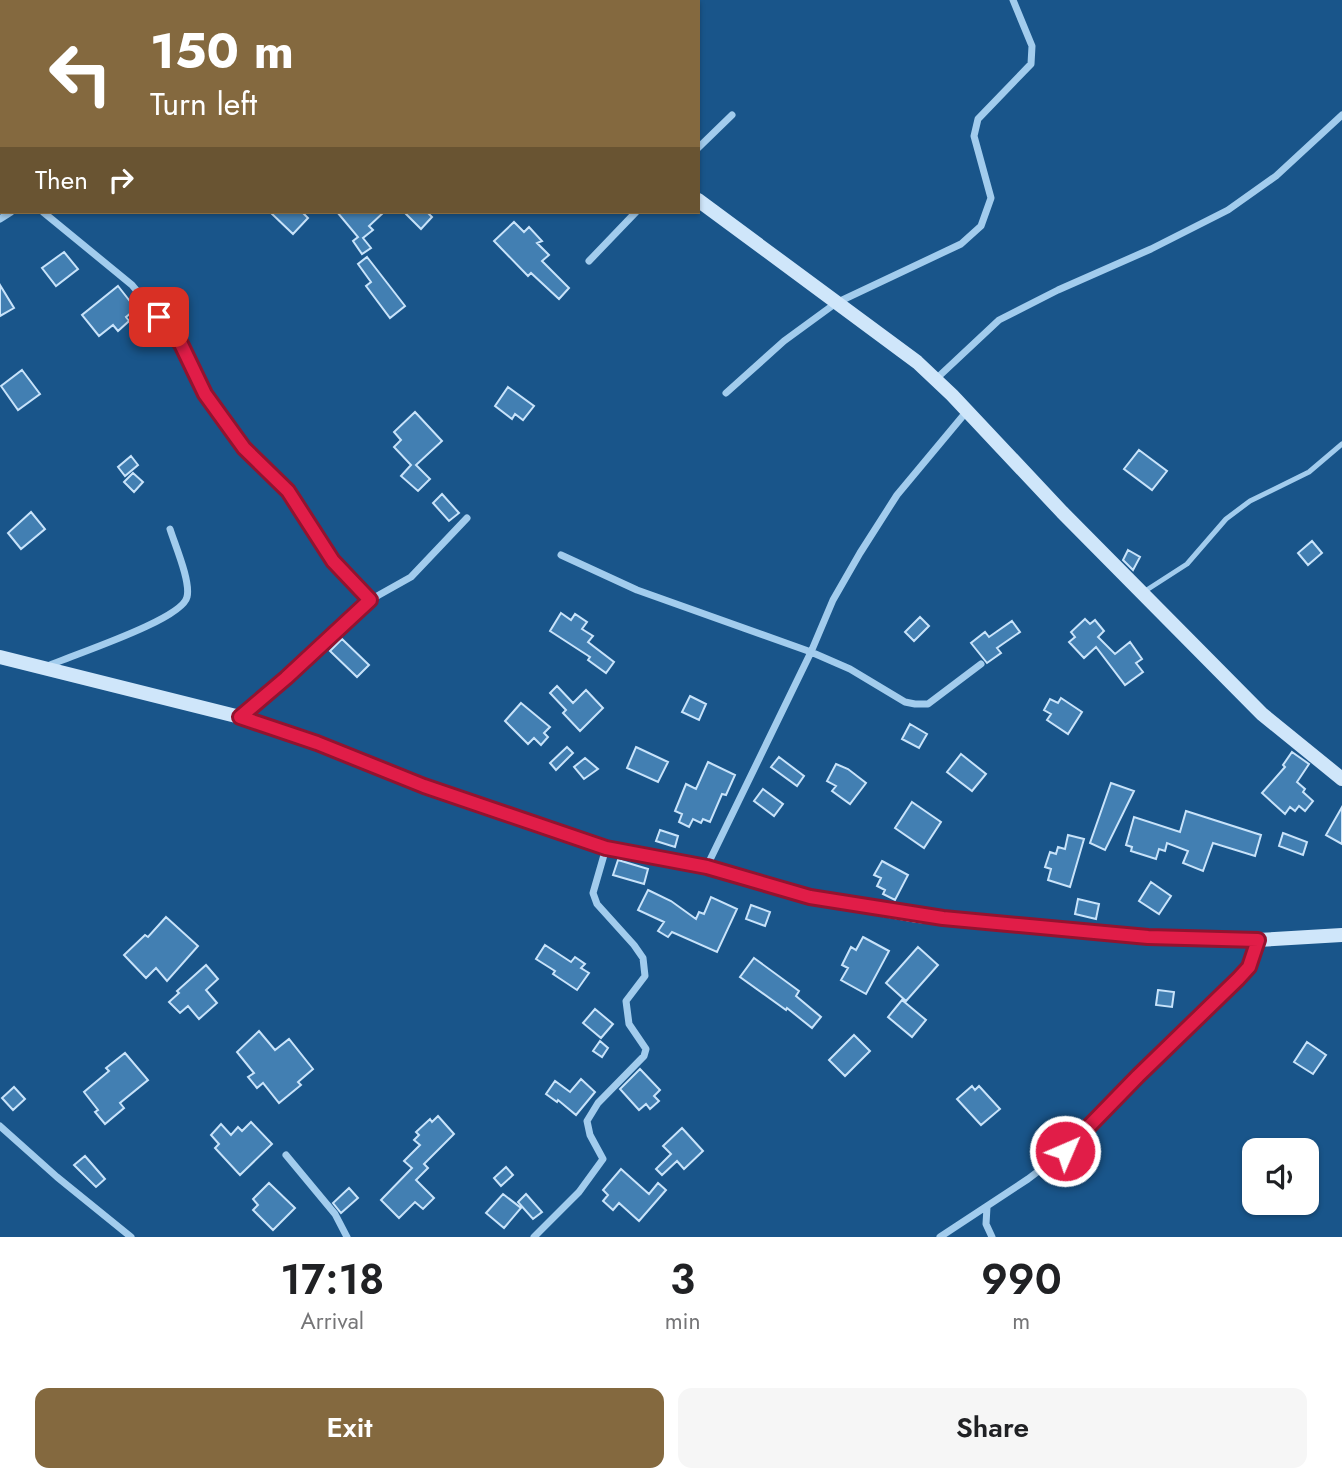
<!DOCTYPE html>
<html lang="en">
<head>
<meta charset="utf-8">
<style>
	:root { --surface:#fff; --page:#f6f6f6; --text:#202124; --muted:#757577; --accent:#84693f }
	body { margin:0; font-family:Jost,sans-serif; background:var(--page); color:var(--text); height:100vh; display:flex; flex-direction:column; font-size:26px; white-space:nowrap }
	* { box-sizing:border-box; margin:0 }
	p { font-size:23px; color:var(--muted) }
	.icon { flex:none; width:38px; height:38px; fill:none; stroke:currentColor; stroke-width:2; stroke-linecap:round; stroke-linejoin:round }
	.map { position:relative; height:1237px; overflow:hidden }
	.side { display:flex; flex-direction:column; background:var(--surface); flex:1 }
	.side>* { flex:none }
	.top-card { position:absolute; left:0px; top:0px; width:700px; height:214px; box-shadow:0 2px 5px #0004; background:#84693f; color:#fff; overflow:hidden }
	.fabs { position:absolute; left:1242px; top:1138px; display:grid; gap:14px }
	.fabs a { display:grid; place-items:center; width:77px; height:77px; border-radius:14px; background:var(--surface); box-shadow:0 2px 5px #0004; font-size:35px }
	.pin { position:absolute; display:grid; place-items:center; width:60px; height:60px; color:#fff; margin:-30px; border-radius:14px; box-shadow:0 4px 10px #0006 }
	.me { position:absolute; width:77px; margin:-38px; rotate:45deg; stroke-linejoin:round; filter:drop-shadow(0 0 5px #0008) }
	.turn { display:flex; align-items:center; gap:24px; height:147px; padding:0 35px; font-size:32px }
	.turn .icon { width:91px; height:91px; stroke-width:2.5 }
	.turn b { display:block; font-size:49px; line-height:60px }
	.then { display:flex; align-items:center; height:66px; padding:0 35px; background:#0003; gap:14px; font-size:26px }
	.eta { display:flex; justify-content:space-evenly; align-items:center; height:119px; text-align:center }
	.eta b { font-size:42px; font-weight:600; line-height:49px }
	.action { display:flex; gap:14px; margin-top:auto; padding:14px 35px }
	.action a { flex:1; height:80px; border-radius:14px; background:var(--accent); color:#fff; font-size:28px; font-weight:600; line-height:80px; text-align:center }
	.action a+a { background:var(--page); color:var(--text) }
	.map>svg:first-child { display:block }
</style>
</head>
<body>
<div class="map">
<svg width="1342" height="1237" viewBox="0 0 1342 1237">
	<rect width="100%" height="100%" fill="#19558a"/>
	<path fill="#427fb2" stroke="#c8e3fa" stroke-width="2" d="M 270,212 L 302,212 L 308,218 L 293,234 Z
		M 337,212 L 384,212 L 369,226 L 373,230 L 363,238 L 371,248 L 362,254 L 353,241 L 358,237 Z
		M 404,212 L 427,212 L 432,217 L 421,229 Z
		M 514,222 L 524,232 L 529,227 L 542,241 L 537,243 L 549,255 L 542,261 L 569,288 L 559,299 L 531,273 L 528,276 L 494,241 Z
		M 64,252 L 78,269 L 56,286 L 42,268 Z
		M 367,257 L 405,306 L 390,318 L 366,286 L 371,282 L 358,264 Z
		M 0,285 L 14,308 L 0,316 Z
		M 118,286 L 136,309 L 126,317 L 129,321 L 118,331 L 113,325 L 99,336 L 82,315 Z
		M 22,370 L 40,394 L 18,410 L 1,386 Z
		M 508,387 L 534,406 L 523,420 L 515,414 L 512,419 L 495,406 Z
		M 415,412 L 442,441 L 416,465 L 430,479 L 418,491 L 401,476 L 411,465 L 394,447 L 401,440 L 394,432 Z
		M 1139,450 L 1167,471 L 1152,490 L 1124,469 Z
		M 131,456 L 138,465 L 125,476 L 118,467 Z
		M 133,473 L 143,482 L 134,492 L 124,482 Z
		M 442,494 L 459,513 L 449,521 L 433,503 Z
		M 31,512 L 45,529 L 21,549 L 8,533 Z
		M 1312,541 L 1322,553 L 1308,565 L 1298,553 Z
		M 1128,550 L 1140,557 L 1133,570 L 1123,560 Z
		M 561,613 L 571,620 L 575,614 L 587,622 L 582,629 L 593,636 L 588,642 L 614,662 L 606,673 L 588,660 L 590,657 L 550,631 Z
		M 920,617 L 929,626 L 914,641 L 905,632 Z
		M 1085,619 L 1090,624 L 1095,620 L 1104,631 L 1098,637 L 1115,654 L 1130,642 L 1142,659 L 1136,663 L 1143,672 L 1125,685 L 1096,647 L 1084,658 L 1069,642 L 1075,637 L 1071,632 Z
		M 1012,621 L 1020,632 L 997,648 L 1001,653 L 987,663 L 971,643 L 985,632 L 989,637 Z
		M 342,639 L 369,665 L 357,677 L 330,651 Z
		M 557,686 L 573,703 L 586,690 L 603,708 L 580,731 L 563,713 L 566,710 L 550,693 Z
		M 690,696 L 706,704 L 699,720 L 682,712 Z
		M 1061,698 L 1082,712 L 1068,734 L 1047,720 L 1051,714 L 1044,710 L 1050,699 L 1058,703 Z
		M 521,703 L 550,727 L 544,733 L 548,737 L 541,745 L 534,738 L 528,744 L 505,721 Z
		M 910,724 L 927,734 L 919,748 L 902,739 Z
		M 567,747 L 573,753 L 556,770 L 550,763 Z
		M 636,747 L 668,762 L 658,782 L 627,768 Z
		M 1292,752 L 1309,764 L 1297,782 L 1305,789 L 1303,792 L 1313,801 L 1305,811 L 1299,806 L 1295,811 L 1290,807 L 1285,814 L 1262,793 L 1285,767 L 1283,765 Z
		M 961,754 L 986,774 L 972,791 L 947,772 Z
		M 779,757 L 804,776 L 797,786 L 771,767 Z
		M 585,758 L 598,769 L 584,779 L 574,767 Z
		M 708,762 L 735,775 L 726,795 L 722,794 L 710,822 L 703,819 L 701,823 L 693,819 L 689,827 L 679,822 L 682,814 L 675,811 L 686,784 L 696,789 Z
		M 836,764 L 848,769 L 866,783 L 850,804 L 832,791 L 836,786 L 827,781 Z
		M 1111,783 L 1134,791 L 1105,850 L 1090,843 Z
		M 763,789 L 783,804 L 774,816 L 754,801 Z
		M 912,802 L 941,822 L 924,848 L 895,828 Z
		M 1342,807 L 1342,844 L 1326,835 Z
		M 1186,811 L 1261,835 L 1255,856 L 1213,843 L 1203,871 L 1183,863 L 1188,851 L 1167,843 L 1165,851 L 1159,849 L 1156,859 L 1131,851 L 1132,847 L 1126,845 L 1134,817 L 1180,832 Z
		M 660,830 L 678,836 L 675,847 L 656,841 Z
		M 1283,833 L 1307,842 L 1303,855 L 1279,846 Z
		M 1068,835 L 1084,839 L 1070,887 L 1048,880 L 1051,869 L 1045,867 L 1050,852 L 1056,854 L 1058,847 L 1065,849 Z
		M 618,860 L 648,869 L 644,884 L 613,875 Z
		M 882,861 L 908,875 L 895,900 L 883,894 L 885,890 L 877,886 L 881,878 L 874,875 Z
		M 1151,882 L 1171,896 L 1159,914 L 1139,901 Z
		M 648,890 L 671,901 L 696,919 L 699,912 L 704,914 L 711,897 L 737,909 L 717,952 L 672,932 L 668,937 L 658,931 L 664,922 L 638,910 Z
		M 1078,899 L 1099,904 L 1096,919 L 1075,914 Z
		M 751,905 L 770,912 L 765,926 L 746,919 Z
		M 166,917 L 198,946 L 167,981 L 156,968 L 146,978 L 124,955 L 145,935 L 148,937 Z
		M 863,937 L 889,951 L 866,994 L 841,980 L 848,968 L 842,965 L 851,947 L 856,950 Z
		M 545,945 L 571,962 L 575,957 L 585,964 L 581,968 L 589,973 L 577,990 L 553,974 L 555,971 L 536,959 Z
		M 918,947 L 938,965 L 906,1001 L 886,983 Z
		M 754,958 L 799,991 L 796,996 L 821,1017 L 812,1028 L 787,1008 L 786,1010 L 740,977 Z
		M 206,965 L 218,979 L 206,990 L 217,1003 L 199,1019 L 188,1006 L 180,1013 L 169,1002 L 179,993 L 177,991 Z
		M 1158,990 L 1174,992 L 1172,1007 L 1156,1005 Z
		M 902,1000 L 926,1020 L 912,1037 L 888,1017 Z
		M 595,1009 L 613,1024 L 601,1038 L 583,1023 Z
		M 259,1031 L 275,1050 L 289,1039 L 313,1069 L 298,1082 L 301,1085 L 279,1103 L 263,1083 L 257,1088 L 248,1077 L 254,1073 L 237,1052 Z
		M 854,1035 L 870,1051 L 845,1076 L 829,1060 Z
		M 600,1041 L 608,1048 L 602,1057 L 593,1051 Z
		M 1307,1042 L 1326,1055 L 1313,1074 L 1294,1062 Z
		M 125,1053 L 148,1080 L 120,1103 L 124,1108 L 105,1124 L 95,1112 L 98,1110 L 84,1092 L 109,1071 L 106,1068 Z
		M 640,1069 L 660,1090 L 654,1096 L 659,1101 L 650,1109 L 646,1104 L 639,1110 L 620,1089 Z
		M 581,1079 L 595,1092 L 576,1115 L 558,1100 L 557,1102 L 546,1094 L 555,1081 L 570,1092 Z
		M 972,1086 L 975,1090 L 979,1086 L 1000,1109 L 981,1125 L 957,1099 Z
		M 14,1087 L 25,1099 L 13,1110 L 2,1098 Z
		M 438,1116 L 454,1134 L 424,1164 L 428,1168 L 416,1180 L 434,1198 L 423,1209 L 415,1202 L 399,1218 L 381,1200 L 412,1168 L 404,1161 L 420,1145 L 414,1140 L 419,1135 L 416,1132 L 430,1119 L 432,1122 Z
		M 251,1122 L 272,1144 L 240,1175 L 215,1148 L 219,1144 L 211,1135 L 221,1124 L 231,1135 L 238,1127 L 242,1131 Z
		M 682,1128 L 703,1151 L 684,1169 L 677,1161 L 662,1175 L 656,1169 L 671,1154 L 663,1146 Z
		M 85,1156 L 105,1179 L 96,1187 L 74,1165 Z
		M 506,1167 L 513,1175 L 501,1186 L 494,1178 Z
		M 621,1169 L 649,1194 L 658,1183 L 666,1190 L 639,1221 L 619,1203 L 613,1210 L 603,1201 L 608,1195 L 603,1190 Z
		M 269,1183 L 295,1208 L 273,1230 L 253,1210 L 258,1205 L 253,1199 Z
		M 349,1188 L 358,1198 L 341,1213 L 333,1203 Z
		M 503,1194 L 521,1208 L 504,1228 L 486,1213 Z
		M 526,1194 L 542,1212 L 533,1219 L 518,1202 Z"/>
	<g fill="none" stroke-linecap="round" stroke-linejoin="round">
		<path stroke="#a2cced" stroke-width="5" d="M 1142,593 L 1187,564 L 1226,519 L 1250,501 L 1309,472 L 1342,444"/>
		<path stroke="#a2cced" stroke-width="7" d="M 16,0 L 20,2
			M 191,2 L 192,0
			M 698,148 L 732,115
			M 0,203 L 2,204
			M 43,212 L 132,285 L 181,344 L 205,394 L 244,448 L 288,491 L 333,561 L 370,600
			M 0,219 L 11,212
			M 589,261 L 636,212
			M 936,379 L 999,320 L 1058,290 L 1151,249 L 1228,210 L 1276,176 L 1342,115
			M 726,393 L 784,341 L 836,303 L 961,244 L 981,226 L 991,198 L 974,136 L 978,119 L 1031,64 L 1032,46 L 1013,0
			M 561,555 L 637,590 L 811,652 L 850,669 L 905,702 L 915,704 L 928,704 L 981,664
			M 48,666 C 72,655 182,620 187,597 C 191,582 175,545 170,529
			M 241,717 L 286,679 L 370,600 L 411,577 L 467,518
			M 707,866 L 811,652 L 833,600 L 860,553 L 897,495 L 967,411
			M 0,1126 L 57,1177 L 131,1237
			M 286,1155 L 335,1214 L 347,1237
			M 987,1207 L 986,1224 L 992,1237
			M 534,1237 L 579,1192 L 603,1159 L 590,1135 L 587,1121 L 598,1103 L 644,1056 L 646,1049 L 629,1024 L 626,1001 L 645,976 L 643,958 L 634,945 L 597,904 L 593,893 L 606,848
			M 940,1237 L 1028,1179 L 1065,1151 L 1138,1076 L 1238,980 L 1249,967 L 1258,940"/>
		<path stroke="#cfe6fa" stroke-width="14" d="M 397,0 L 401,2
			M 698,200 L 917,362 L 952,395 L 1062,512 L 1262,714 L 1342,779
			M 0,657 L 240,717 L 317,743 L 423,786 L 606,848 L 707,867 L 810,897 L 918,916 L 1148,937 L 1258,940 L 1342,935"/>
	</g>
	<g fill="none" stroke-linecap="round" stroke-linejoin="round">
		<defs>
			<path id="route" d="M 159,317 L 181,344 L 205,394 L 244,448 L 288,491 L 333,561 L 370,600 L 286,678 L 240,717 L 317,743 L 424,786 L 606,848 L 707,867 L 810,897 L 943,918 L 1148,937 L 1258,940 L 1249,967 L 1238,979 L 1138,1076 L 1065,1151"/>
		</defs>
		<use href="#route" stroke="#92132f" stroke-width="18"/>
		<use href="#route" stroke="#e11d48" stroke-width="12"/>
	</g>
</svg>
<div class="fabs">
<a><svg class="icon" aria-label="sound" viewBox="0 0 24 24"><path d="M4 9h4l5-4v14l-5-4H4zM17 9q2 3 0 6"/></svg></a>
</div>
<div class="pin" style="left:159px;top:317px;background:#d93025"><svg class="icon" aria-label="arrive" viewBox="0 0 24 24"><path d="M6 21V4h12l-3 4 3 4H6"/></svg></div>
<svg class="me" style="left:1065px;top:1151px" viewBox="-20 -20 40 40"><circle r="17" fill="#e11d48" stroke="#fff" stroke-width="3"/><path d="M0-11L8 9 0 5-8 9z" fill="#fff"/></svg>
<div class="top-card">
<div class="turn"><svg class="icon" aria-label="left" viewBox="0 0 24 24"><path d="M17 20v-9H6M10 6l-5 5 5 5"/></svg><div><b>150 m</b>Turn left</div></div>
<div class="then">Then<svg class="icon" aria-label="right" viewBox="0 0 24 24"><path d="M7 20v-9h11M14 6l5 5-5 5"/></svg></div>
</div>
</div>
<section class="side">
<div class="eta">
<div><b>17:18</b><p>Arrival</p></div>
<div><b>3</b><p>min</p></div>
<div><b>990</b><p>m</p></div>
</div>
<div class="action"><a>Exit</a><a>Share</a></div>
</section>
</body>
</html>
